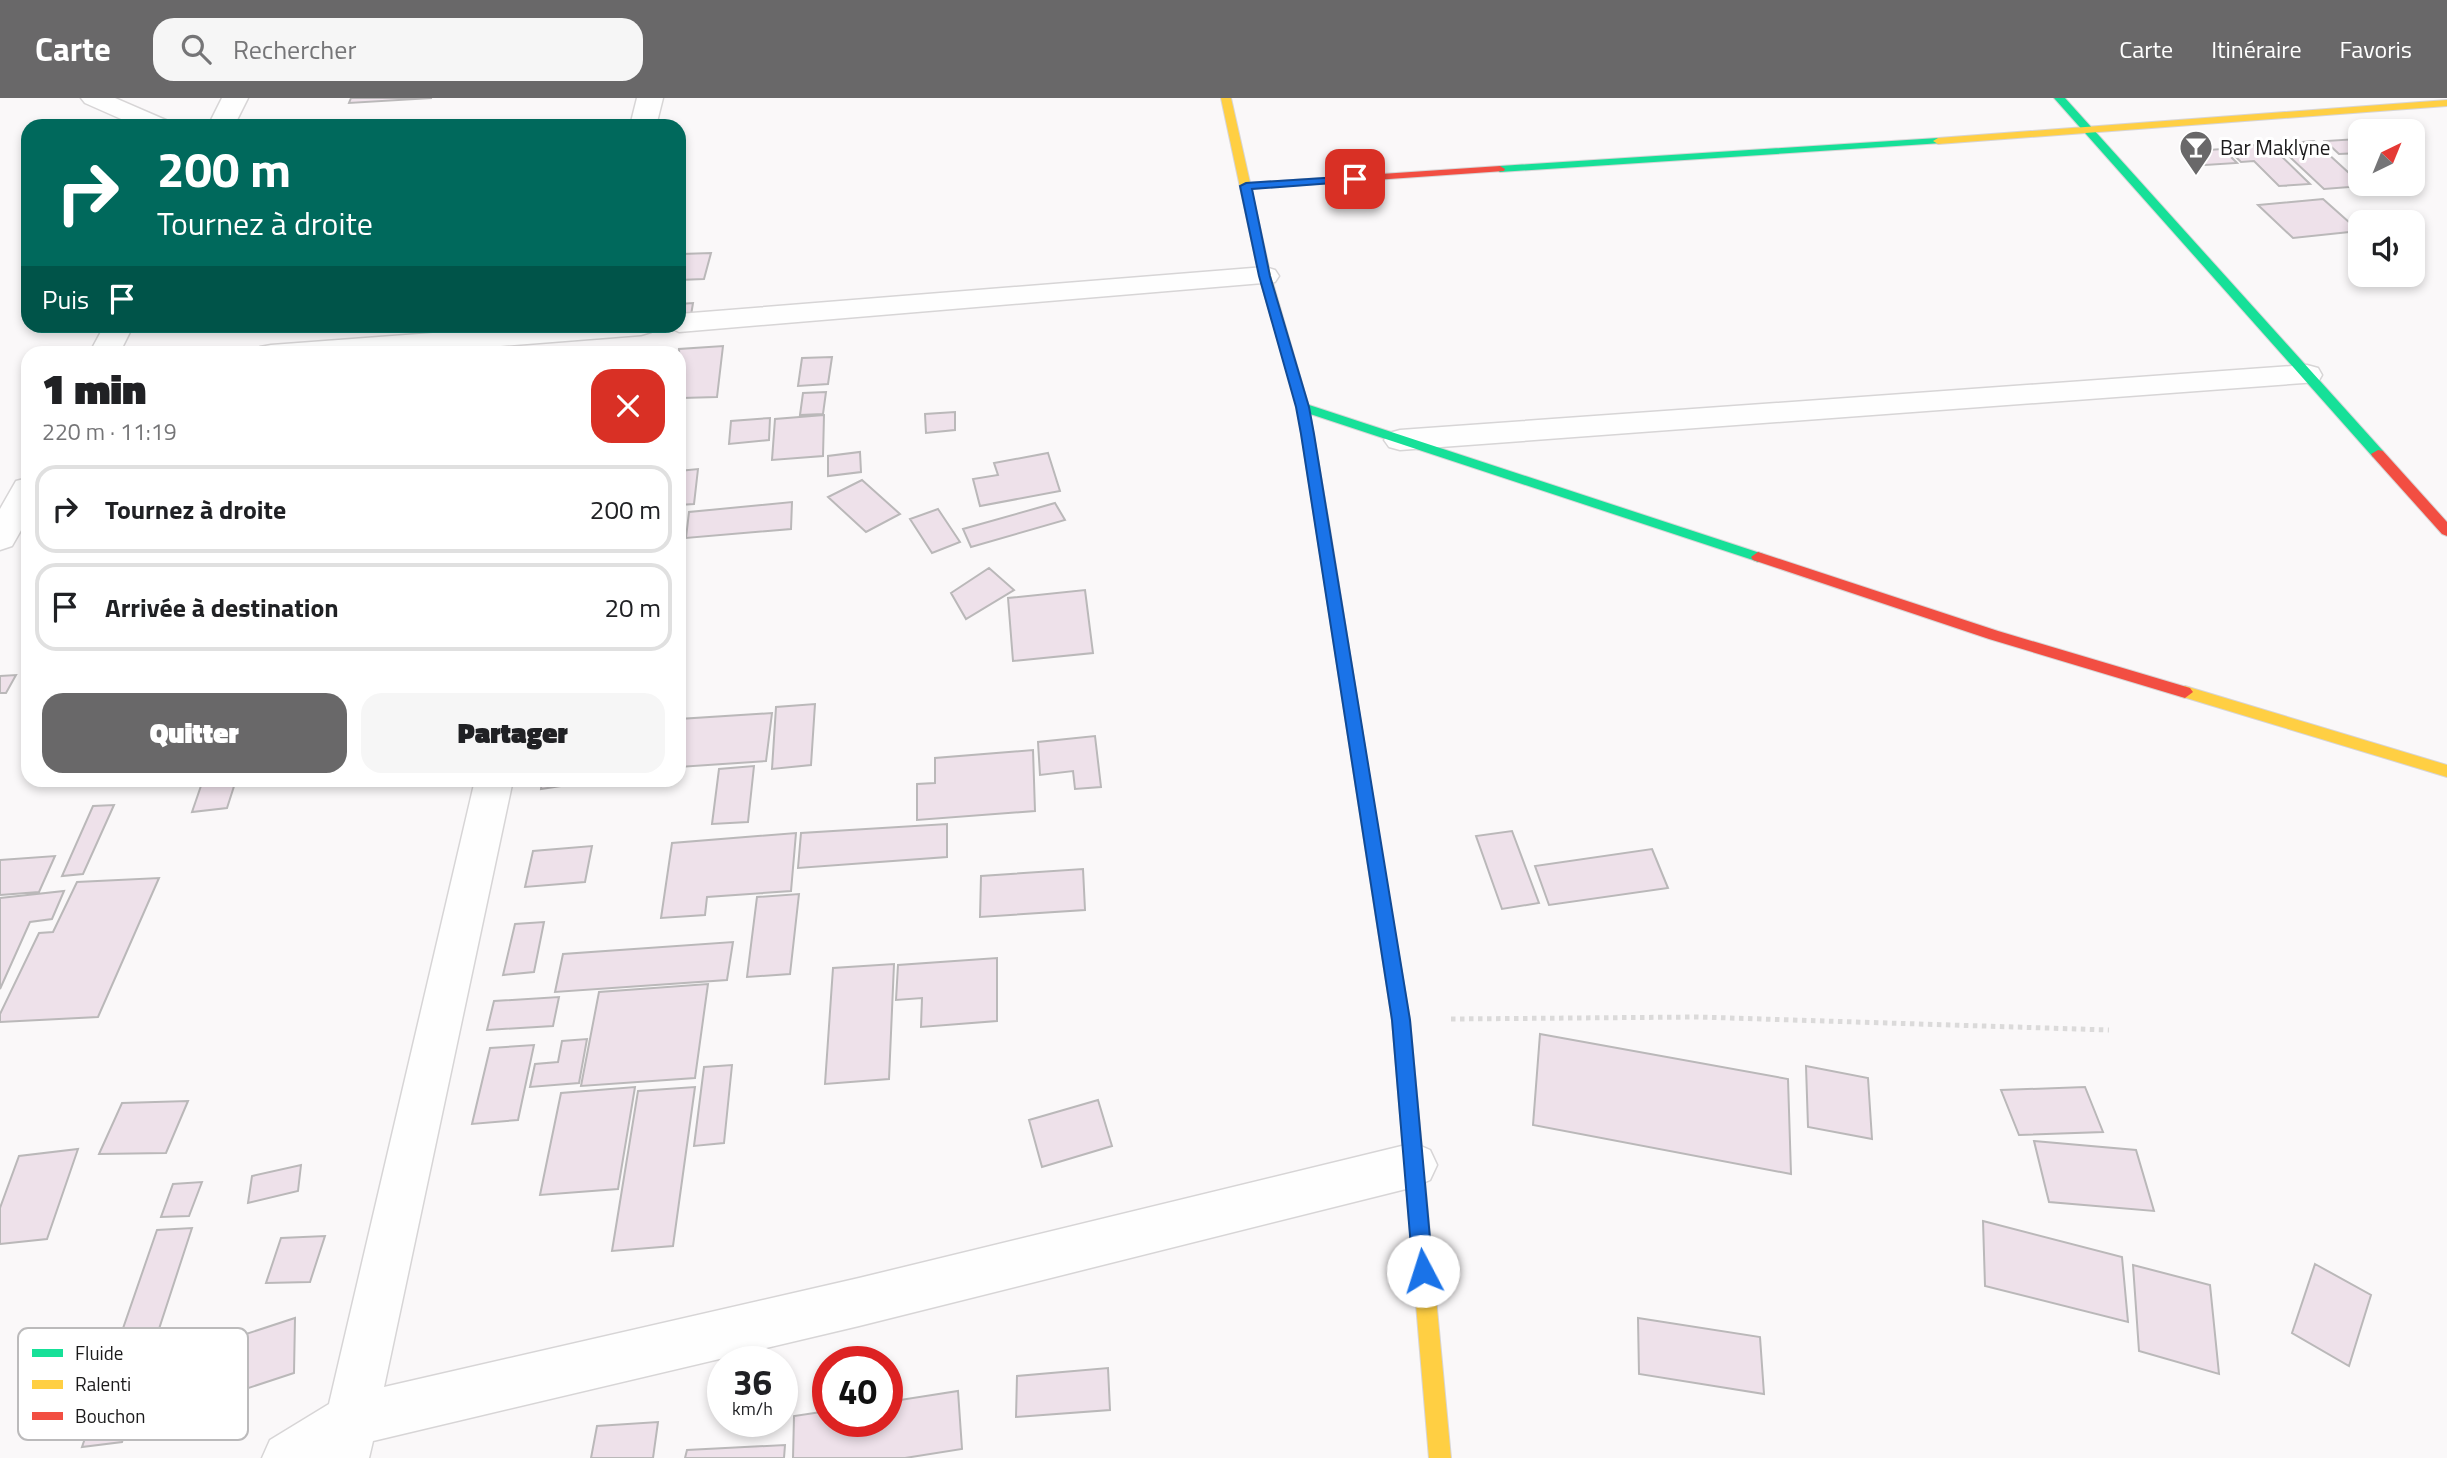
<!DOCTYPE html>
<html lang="fr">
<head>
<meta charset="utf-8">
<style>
	:root { --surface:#fff; --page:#f6f6f6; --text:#202124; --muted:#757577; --line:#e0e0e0; --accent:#696869 }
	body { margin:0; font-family:"Titillium Web",sans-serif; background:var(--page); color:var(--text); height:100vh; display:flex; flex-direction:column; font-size:26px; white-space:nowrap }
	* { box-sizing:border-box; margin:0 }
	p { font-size:23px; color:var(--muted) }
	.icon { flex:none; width:38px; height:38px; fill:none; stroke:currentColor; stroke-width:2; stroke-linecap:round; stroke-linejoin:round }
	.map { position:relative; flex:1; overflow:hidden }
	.details { position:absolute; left:21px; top:248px; width:665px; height:441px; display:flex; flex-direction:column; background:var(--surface); border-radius:21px; box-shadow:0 4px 10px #0003 }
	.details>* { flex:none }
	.top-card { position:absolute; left:21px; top:21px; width:665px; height:214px; border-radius:21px; box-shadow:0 4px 10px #0003; background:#00695c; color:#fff; overflow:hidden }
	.needle { width:46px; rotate:43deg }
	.fabs { position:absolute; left:2348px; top:21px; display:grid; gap:14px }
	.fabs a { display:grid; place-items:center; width:77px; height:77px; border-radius:14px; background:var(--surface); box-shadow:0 4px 10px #0003; font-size:35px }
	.speed { position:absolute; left:707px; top:1248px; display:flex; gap:14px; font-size:35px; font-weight:700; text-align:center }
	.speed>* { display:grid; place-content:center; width:91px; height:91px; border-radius:50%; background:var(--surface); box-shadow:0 4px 10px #0003; line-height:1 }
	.speed small { font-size:18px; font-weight:400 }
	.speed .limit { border:10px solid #d22; background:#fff; color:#111 }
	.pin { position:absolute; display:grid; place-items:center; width:60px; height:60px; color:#fff; margin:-30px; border-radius:14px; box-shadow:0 4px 10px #0006 }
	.me { position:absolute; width:77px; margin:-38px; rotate:355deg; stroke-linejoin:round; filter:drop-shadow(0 0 5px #0008) }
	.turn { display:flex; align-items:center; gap:24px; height:147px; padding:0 21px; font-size:32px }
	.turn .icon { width:91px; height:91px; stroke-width:2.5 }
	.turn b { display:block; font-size:49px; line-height:60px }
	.then { display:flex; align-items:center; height:66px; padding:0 21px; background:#0003; gap:14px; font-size:26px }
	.round { display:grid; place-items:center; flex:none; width:74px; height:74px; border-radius:21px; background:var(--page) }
	.summary { display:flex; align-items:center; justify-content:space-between; height:119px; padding:0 21px }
	h1 { font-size:42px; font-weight:800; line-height:52px }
	.primary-button { display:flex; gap:14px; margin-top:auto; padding:14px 21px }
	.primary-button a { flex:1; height:80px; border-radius:21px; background:var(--accent); color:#fff; font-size:28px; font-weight:800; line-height:80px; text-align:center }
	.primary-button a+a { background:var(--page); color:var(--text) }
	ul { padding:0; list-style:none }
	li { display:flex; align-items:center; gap:21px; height:88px; margin:0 14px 10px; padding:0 7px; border:4px solid var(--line); border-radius:21px }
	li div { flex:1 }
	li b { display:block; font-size:26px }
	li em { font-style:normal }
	header { display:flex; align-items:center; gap:42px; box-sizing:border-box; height:98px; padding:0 35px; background:var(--accent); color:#fff }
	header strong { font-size:33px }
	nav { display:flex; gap:38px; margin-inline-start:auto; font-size:24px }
	.search { width:490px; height:63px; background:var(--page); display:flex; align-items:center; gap:18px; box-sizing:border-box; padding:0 24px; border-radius:21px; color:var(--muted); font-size:26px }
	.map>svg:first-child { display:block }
</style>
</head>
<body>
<header>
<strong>Carte</strong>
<div class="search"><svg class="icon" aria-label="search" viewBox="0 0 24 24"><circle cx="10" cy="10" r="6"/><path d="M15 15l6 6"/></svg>Rechercher</div>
<nav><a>Carte</a><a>Itinéraire</a><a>Favoris</a></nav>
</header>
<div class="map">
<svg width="2447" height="1360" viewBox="0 0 2447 1360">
	<rect width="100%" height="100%" fill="#faf8f9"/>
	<path fill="#eee1ea" stroke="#bab8b9" stroke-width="2" d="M 351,0 L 432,0 L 349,5 Z
		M 501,23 L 499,28 L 455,28 L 456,25 Z
		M 2358,41 L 2361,55 L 2339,56 L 2325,43 Z
		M 2314,43 L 2361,86 L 2363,88 L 2324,91 L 2276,46 Z
		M 2269,46 L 2310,86 L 2279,88 L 2254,63 L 2241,64 L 2226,49 Z
		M 2223,51 L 2237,65 L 2205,67 L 2191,53 Z
		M 2323,101 L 2359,133 L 2293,140 L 2258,107 Z
		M 711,155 L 704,181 L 679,182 L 681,156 Z
		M 693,205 L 690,223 L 679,224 L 679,206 Z
		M 723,248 L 717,299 L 682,300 L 679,251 Z
		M 832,259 L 828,286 L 798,288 L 802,260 Z
		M 826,294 L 823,316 L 800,317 L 803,295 Z
		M 955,314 L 955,332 L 926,335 L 925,316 Z
		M 824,317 L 823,358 L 772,362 L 775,321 Z
		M 770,320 L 769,342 L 729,346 L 731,323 Z
		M 860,354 L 861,374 L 828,378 L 828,358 Z
		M 1048,355 L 1060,393 L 980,408 L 973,381 L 998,377 L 994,365 Z
		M 698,371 L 694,406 L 679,407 L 679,373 Z
		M 862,382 L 900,416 L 866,434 L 828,399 Z
		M 792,404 L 791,431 L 686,440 L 689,414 Z
		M 1055,405 L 1065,422 L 971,449 L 963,431 Z
		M 938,411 L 960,444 L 932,455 L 910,421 Z
		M 989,470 L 1014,492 L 966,521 L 951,495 Z
		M 1085,492 L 1093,555 L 1013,563 L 1008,500 Z
		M 16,577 L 6,595 L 0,595 L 0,578 Z
		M 815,606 L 811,667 L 772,671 L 776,609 Z
		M 772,615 L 766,663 L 679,669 L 679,621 Z
		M 1095,638 L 1101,689 L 1075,691 L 1073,673 L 1040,677 L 1038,644 Z
		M 1033,652 L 1035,713 L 917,722 L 917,686 L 935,685 L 935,660 Z
		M 754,668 L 748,724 L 712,726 L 719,671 Z
		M 203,682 L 236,682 L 227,710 L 192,714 Z
		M 542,682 L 600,682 L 541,691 Z
		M 114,707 L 83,776 L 62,778 L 93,708 Z
		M 947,726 L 947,759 L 798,770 L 801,735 Z
		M 1512,733 L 1539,805 L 1502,811 L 1476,738 Z
		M 796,735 L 791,793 L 707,799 L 705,817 L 661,820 L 672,745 Z
		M 592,748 L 585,784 L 525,789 L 533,753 Z
		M 1652,751 L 1668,790 L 1549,807 L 1535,768 Z
		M 55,758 L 39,794 L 0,797 L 0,762 Z
		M 1083,771 L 1085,812 L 980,819 L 981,778 Z
		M 159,780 L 98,919 L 0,924 L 0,916 L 39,835 L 53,834 L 77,784 Z
		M 64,793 L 52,821 L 30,824 L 0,891 L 0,800 Z
		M 799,796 L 790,876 L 747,879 L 757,799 Z
		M 544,824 L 534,874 L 503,877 L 515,826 Z
		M 733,844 L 727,882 L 555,894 L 563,856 Z
		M 997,860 L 997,923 L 921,929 L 922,900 L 896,902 L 898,867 Z
		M 894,866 L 889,981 L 825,986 L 833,870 Z
		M 708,886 L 695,980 L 581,988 L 599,894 Z
		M 559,899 L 553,928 L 487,932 L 494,903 Z
		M 1540,936 L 1788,981 L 1791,1076 L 1533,1027 Z
		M 587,941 L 579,985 L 530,989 L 535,966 L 558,964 L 562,943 Z
		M 534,947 L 518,1022 L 472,1026 L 490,950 Z
		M 732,967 L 724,1045 L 694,1048 L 704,969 Z
		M 1806,968 L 1868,980 L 1872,1041 L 1808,1029 Z
		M 635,989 L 618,1091 L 540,1097 L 561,995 Z
		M 695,989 L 673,1148 L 612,1153 L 638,993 Z
		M 2085,989 L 2103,1034 L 2019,1037 L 2001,992 Z
		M 1098,1002 L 1112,1048 L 1042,1069 L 1029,1022 Z
		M 188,1003 L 166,1055 L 99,1056 L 122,1005 Z
		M 2034,1043 L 2136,1052 L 2154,1113 L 2049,1104 Z
		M 78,1051 L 47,1141 L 0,1146 L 0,1110 L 19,1058 Z
		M 301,1067 L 298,1093 L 248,1105 L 252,1078 Z
		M 202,1084 L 189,1118 L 161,1119 L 173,1086 Z
		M 1983,1123 L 2122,1159 L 2128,1224 L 1985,1188 Z
		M 192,1130 L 122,1344 L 82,1349 L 157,1132 Z
		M 325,1138 L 310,1184 L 266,1185 L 281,1140 Z
		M 2315,1166 L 2371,1197 L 2349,1268 L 2292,1235 Z
		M 2133,1167 L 2210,1187 L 2219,1276 L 2139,1253 Z
		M 295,1220 L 294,1275 L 166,1317 L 169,1261 Z
		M 1638,1220 L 1760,1239 L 1764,1296 L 1639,1276 Z
		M 1108,1270 L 1110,1312 L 1016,1319 L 1017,1278 Z
		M 958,1293 L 962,1351 L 905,1360 L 793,1360 L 794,1318 L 828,1313 L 828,1323 L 887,1323 L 887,1304 Z
		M 658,1324 L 653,1360 L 591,1360 L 597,1328 Z
		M 785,1347 L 784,1360 L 685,1360 L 687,1352 Z"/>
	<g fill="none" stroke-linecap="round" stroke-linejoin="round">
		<defs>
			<path id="street" d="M 81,0 L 115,0 L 168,23 L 172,28 L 137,28 L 85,5 Z
				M 222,0 L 248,0 L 234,28 L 208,28 Z
				M 637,0 L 663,0 L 656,28 L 630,28 Z
				M 1265,169 L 1275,172 L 1279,178 L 1275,184 L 679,234 L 666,228 L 679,228 L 679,216 Z
				M 104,228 L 133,228 L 119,256 L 89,256 Z
				M 528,228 L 656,228 L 651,234 L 641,237 L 398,256 L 256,256 L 260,249 L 271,247 Z
				M 2307,267 L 2318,270 L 2322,277 L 2318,284 L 1400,352 L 1389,349 L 1384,342 L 1389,335 L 1400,332 Z
				M 28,380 L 28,420 L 12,448 L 0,452 L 0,411 L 16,383 Z
				M 475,682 L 513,682 L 384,1289 L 859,1180 L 1414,1045 L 1430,1052 L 1437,1067 L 1430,1082 L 1414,1089 L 859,1228 L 373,1343 L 369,1360 L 262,1360 L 270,1342 L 329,1306 Z"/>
			<path id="fast" d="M 2054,0 L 2065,0 L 2383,353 L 2383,359 L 2373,359 Z
				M 1938,40 L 1942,41 L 1942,45 L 1500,74 L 1495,71 L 1500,68 Z
				M 1303,305 L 1763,456 L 1765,459 L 1758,464 L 1753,462 L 1298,312 L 1298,306 Z"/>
			<path id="slow" d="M 1221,0 L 1231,0 L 1271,178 L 1309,309 L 1330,431 L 1323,436 L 1316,431 L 1297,309 L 1259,178 Z
				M 2447,2 L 2447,8 L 1938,46 L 1933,43 L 1938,40 Z
				M 2185,588 L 2447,667 L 2447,679 L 2180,598 L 2177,594 Z
				M 1378,774 L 1384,776 L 1386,781 L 1410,922 L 1451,1360 L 1429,1360 L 1392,922 L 1370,781 L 1372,776 Z"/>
			<path id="jam" d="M 1500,68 L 1505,71 L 1504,73 L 1246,91 L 1241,88 L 1246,85 Z
				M 2378,352 L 2383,353 L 2447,424 L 2447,438 L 2442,436 L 2373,359 L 2371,356 Z
				M 1323,426 L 1330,431 L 1386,781 L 1384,786 L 1378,788 L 1372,786 L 1370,781 L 1316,431 Z
				M 1758,454 L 1998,533 L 2190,590 L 2193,594 L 2185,600 L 1989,541 L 1753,462 L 1751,459 Z"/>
		</defs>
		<use href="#street" stroke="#d7d5d6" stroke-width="3"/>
		<use href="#fast" stroke="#d7d5d6" stroke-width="2"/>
		<use href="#slow" stroke="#d7d5d6" stroke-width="2"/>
		<use href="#jam" stroke="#d7d5d6" stroke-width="2"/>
		<path stroke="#dbdada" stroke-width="5" stroke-dasharray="4.5 4.5" stroke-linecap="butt" d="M 1451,921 L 1698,919 L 2109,932"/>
		<use href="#street" fill="#fefefe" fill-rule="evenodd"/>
		<use href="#fast" fill="#16e098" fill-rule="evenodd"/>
		<use href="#slow" fill="#ffcf43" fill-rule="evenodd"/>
		<use href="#jam" fill="#f24e42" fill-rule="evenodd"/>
	</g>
	<path fill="#1a73e8" stroke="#114b97" stroke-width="2" d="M 1355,78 L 1360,81 L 1359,83 L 1252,91 L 1270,178 L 1309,309 L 1314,336 L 1410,922 L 1433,1173 L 1431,1180 L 1423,1183 L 1416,1180 L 1413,1173 L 1392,922 L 1301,336 L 1296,309 L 1259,178 L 1240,88 L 1246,85 Z"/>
	<defs>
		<symbol id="bar-pin" viewBox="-11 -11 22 30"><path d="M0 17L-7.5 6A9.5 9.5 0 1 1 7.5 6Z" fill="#696869" stroke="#fff"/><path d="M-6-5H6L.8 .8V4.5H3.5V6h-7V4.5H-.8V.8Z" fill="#fff"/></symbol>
	</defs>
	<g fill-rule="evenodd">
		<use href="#bar-pin" x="2177" y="30" width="38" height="52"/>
	</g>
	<g text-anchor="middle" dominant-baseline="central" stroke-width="6" stroke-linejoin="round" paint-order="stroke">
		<g font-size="21" fill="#1b1a1b" stroke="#fff" text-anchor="start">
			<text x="2220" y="49">Bar Maklyne</text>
		</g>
	</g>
	<rect x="18" y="1230" width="230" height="112" rx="10" fill="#fff" stroke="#bbbabb" stroke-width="2"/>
	<rect x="32" y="1251" width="31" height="8" fill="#16e098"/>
	<rect x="32" y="1282" width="31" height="9" fill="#ffcf43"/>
	<rect x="32" y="1314" width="31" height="8" fill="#f24e42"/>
	<g font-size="19" fill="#1b1a1b">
		<text x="75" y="1262">Fluide</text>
		<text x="75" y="1293">Ralenti</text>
		<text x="75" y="1325">Bouchon</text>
	</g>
</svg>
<div class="fabs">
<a><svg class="needle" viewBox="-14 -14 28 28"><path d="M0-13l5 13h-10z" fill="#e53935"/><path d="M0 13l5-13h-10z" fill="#757577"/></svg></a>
<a><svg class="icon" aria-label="sound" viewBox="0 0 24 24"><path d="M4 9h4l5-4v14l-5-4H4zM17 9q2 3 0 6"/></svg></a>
</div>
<div class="speed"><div>36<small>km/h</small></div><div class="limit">40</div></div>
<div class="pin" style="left:1355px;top:81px;background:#d93025"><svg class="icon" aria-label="arrive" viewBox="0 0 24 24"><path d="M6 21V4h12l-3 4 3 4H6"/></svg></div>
<svg class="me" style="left:1423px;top:1173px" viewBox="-20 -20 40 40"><circle r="19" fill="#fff"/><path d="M0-13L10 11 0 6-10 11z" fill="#1a73e8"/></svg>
<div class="top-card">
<div class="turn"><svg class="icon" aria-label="right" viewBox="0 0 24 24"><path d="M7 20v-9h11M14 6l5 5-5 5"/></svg><div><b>200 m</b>Tournez à droite</div></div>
<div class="then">Puis<svg class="icon" aria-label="arrive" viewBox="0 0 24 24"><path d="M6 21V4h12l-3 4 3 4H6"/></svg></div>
</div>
<section class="details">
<div class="summary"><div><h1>1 min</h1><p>220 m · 11:19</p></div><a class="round" style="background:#d93025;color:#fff"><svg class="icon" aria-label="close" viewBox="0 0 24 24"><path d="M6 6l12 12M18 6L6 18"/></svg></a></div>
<ul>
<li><svg class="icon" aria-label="right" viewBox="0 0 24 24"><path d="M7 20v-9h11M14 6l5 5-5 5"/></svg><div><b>Tournez à droite</b></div><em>200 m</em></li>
<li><svg class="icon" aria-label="arrive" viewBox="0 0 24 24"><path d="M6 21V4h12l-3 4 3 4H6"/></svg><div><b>Arrivée à destination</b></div><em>20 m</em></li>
</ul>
<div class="primary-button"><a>Quitter</a><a>Partager</a></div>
</section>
</div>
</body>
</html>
